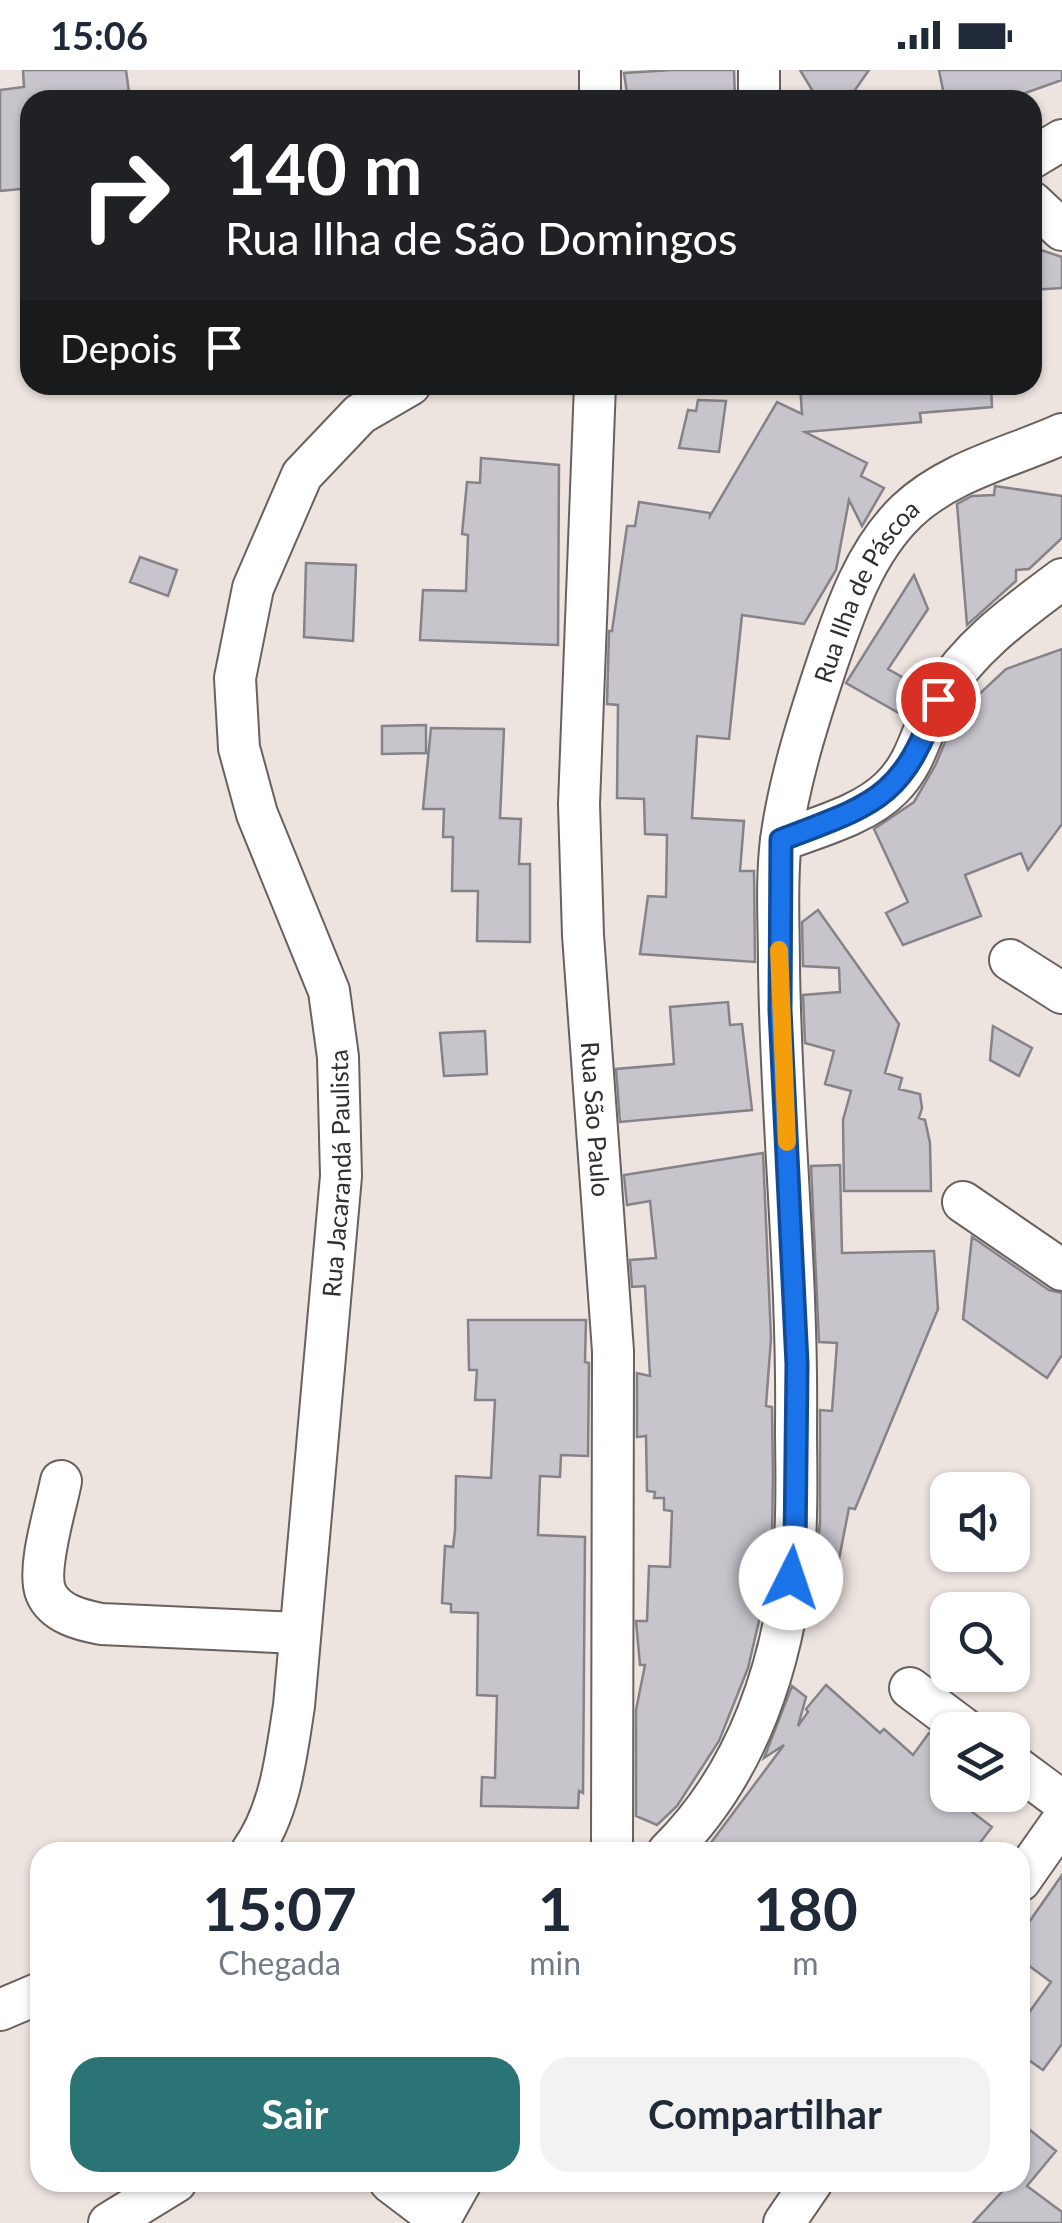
<!DOCTYPE html>
<html lang="pt">
<head>
<meta charset="utf-8">
<style>
	:root { --surface:#fff; --page:#f2f2f3; --text:#1f2937; --muted:#747a83; --accent:#2a7476 }
	body { margin:0; font-family:Lato,sans-serif; background:var(--page); color:var(--text); height:100vh; display:flex; flex-direction:column; font-size:38px; white-space:nowrap }
	* { box-sizing:border-box; margin:0 }
	p { font-size:32px; color:var(--muted) }
	.icon { flex:none; width:55px; height:55px; fill:none; stroke:currentColor; stroke-width:2; stroke-linecap:round; stroke-linejoin:round }
	.map { position:relative; flex:1; overflow:hidden }
	.details { position:absolute; left:30px; top:1772px; width:1000px; height:350px; display:flex; flex-direction:column; background:var(--surface); border-radius:30px; box-shadow:0 2px 8px #0004 }
	.details>* { flex:none }
	.guide { position:absolute; left:20px; top:20px; width:1022px; height:305px; border-radius:30px; box-shadow:0 2px 8px #0004; background:#202124; color:#fff; overflow:hidden }
	.fabs { position:absolute; left:930px; top:1402px; display:grid; gap:20px }
	.fabs a { display:grid; place-items:center; width:100px; height:100px; border-radius:20px; background:var(--surface); box-shadow:0 2px 8px #0004; font-size:50px }
	.pin { position:absolute; display:grid; place-items:center; width:85px; height:85px; color:#fff; margin:-42px; border:5px solid #fff; border-radius:50%; box-shadow:0 2px 10px #0007 }
	.me { position:absolute; width:110px; margin:-55px; rotate:4deg; stroke-linejoin:round; filter:drop-shadow(0 0 8px #0008) }
	.turn { display:flex; align-items:center; gap:35px; height:210px; padding:0 40px; font-size:45px }
	.turn .icon { width:130px; height:130px; stroke-width:2.5 }
	.turn b { display:block; font-size:70px; line-height:85px }
	.then { display:flex; align-items:center; height:95px; padding:0 40px; background:#0003; gap:20px; font-size:38px }
	.eta { display:flex; justify-content:space-evenly; align-items:center; height:170px; text-align:center }
	.eta b { font-size:60px; font-weight:700; line-height:70px }
	.cta { display:flex; gap:20px; margin-top:auto; padding:20px 40px }
	.cta a { flex:1; height:115px; border-radius:30px; background:var(--accent); color:#fff; font-size:40px; font-weight:700; line-height:115px; text-align:center }
	.cta a+a { background:var(--page); color:var(--text) }
	.status { display:flex; justify-content:space-between; align-items:center; height:70px; padding:0 50px; background:var(--surface); direction:ltr }
	.status svg { height:28px; fill:currentColor }
	.map>svg:first-child { display:block }
</style>
</head>
<body>
<div class="status"><b>15:06</b><svg viewBox="0 0 49 12"><path d="M0 12V9h3v3zM5 12V6h3v6zM10 12V3h3v9zM15 12V0h3v12zM26 1h20v11H26zM47 4h2v5h-2z"/></svg></div>
<div class="map">
<svg width="1062" height="2153" viewBox="0 0 1062 2153">
	<rect width="100%" height="100%" fill="#ede4e0"/>
	<path fill="#c7c4cc" stroke="#858289" stroke-width="2.5" d="M 23,0 L 126,0 L 130,30 L 30,30 L 30,118 L 0,121 L 0,20 L 24,17 Z
		M 672,0 L 734,0 L 735,30 L 628,30 L 624,3 Z
		M 800,0 L 869,0 L 848,30 L 818,30 Z
		M 939,0 L 1062,0 L 1062,10 L 1006,30 L 945,30 Z
		M 1032,177 L 1062,187 L 1062,218 L 1032,220 Z
		M 800,315 L 991,315 L 992,337 L 920,343 L 921,352 L 805,362 L 867,393 L 861,406 L 884,418 L 862,456 L 849,430 L 836,500 L 804,554 L 742,545 L 729,669 L 697,666 L 692,748 L 744,751 L 740,801 L 754,801 L 755,892 L 640,884 L 648,826 L 666,827 L 667,765 L 645,764 L 644,729 L 617,728 L 618,635 L 607,634 L 609,561 L 612,561 L 627,456 L 635,456 L 639,432 L 710,443 L 710,446 L 777,332 L 802,344 Z
		M 698,330 L 726,331 L 719,382 L 679,378 L 688,340 L 696,341 Z
		M 481,388 L 559,395 L 558,575 L 420,570 L 423,520 L 466,521 L 468,465 L 462,464 L 467,412 L 480,413 Z
		M 995,416 L 1062,426 L 1062,468 L 1029,499 L 1016,500 L 1016,511 L 967,555 L 957,434 L 972,426 L 994,425 Z
		M 140,487 L 177,500 L 168,526 L 130,512 Z
		M 306,493 L 356,495 L 353,571 L 304,567 Z
		M 914,505 L 928,539 L 888,599 L 918,616 L 904,646 L 846,613 Z
		M 1062,579 L 1062,754 L 1028,800 L 1021,783 L 965,805 L 981,846 L 903,875 L 886,843 L 908,832 L 874,759 L 914,732 L 935,696 L 956,646 L 968,634 L 975,650 L 974,629 L 1006,599 Z
		M 426,655 L 426,683 L 382,684 L 382,656 Z
		M 431,658 L 504,659 L 500,748 L 521,749 L 519,794 L 530,794 L 530,872 L 477,871 L 478,821 L 452,821 L 453,767 L 443,767 L 444,739 L 423,739 Z
		M 818,840 L 899,954 L 885,1003 L 902,1008 L 899,1019 L 920,1024 L 922,1038 L 919,1048 L 925,1050 L 930,1073 L 931,1121 L 844,1121 L 843,1050 L 851,1021 L 825,1014 L 834,981 L 805,973 L 803,925 L 840,922 L 839,898 L 803,896 L 802,852 Z
		M 728,932 L 730,955 L 742,954 L 752,1040 L 620,1052 L 616,999 L 674,994 L 670,937 Z
		M 993,956 L 1032,978 L 1019,1006 L 990,990 Z
		M 485,961 L 487,1004 L 444,1006 L 440,963 Z
		M 763,1083 L 771,1268 L 766,1336 L 772,1337 L 773,1404 L 772,1466 L 766,1521 L 748,1598 L 719,1671 L 677,1736 L 657,1755 L 636,1746 L 636,1640 L 645,1595 L 640,1595 L 636,1551 L 647,1551 L 649,1496 L 670,1497 L 672,1441 L 664,1440 L 664,1428 L 654,1428 L 655,1422 L 647,1421 L 646,1366 L 637,1367 L 637,1303 L 650,1306 L 645,1216 L 632,1217 L 630,1190 L 656,1188 L 650,1131 L 627,1135 L 624,1105 Z
		M 840,1095 L 842,1183 L 934,1181 L 938,1239 L 855,1439 L 849,1438 L 829,1540 L 811,1534 L 820,1452 L 820,1340 L 832,1341 L 837,1273 L 819,1272 L 811,1096 Z
		M 972,1167 L 1049,1220 L 1062,1223 L 1062,1285 L 1047,1308 L 963,1249 Z
		M 468,1250 L 586,1250 L 585,1292 L 589,1293 L 588,1386 L 561,1385 L 560,1407 L 540,1406 L 538,1465 L 585,1467 L 583,1723 L 579,1721 L 578,1738 L 481,1736 L 482,1707 L 495,1708 L 497,1626 L 477,1625 L 478,1543 L 451,1542 L 451,1534 L 442,1533 L 445,1476 L 453,1477 L 455,1461 L 456,1406 L 491,1408 L 495,1330 L 475,1330 L 477,1300 L 469,1300 Z
		M 826,1615 L 880,1663 L 884,1659 L 913,1685 L 929,1663 L 948,1677 L 948,1694 L 934,1713 L 992,1757 L 973,1782 L 704,1782 L 784,1675 L 764,1688 L 792,1616 L 806,1627 L 798,1656 L 808,1642 L 806,1639 Z
		M 1062,1805 L 1062,1974 L 1043,2000 L 1020,1984 L 1020,1955 L 1051,1912 L 1020,1889 L 1020,1865 Z
		M 1020,2052 L 1056,2081 L 1027,2116 L 1062,2142 L 1062,2153 L 973,2153 L 1011,2112 L 1020,2112 Z"/>
	<g fill="none" stroke-linecap="round" stroke-linejoin="round">
		<defs>
			<g id="minor">
				<path d="M 600,30 L 600,0"/>
				<path d="M 759,30 L 759,0"/>
				<path d="M 1032,88 L 1062,70"/>
				<path d="M 1032,132 L 1062,160"/>
				<path id="s1" d="M 595,315 L 579,734 L 583,865 L 613,1281 L 612,1782"/>
				<path d="M 781,771 C 817,757 864,745 891,718 C 919,691 922,655 941,624 C 971,575 1017,543 1062,509"/>
				<path d="M 1010,890 L 1062,923"/>
				<path d="M 963,1132 L 1062,1200"/>
				<path d="M 61,1411 C 56,1438 36,1499 46,1523 C 55,1544 81,1550 101,1554 L 298,1563"/>
				<path d="M 910,1618 L 966,1660"/>
				<path d="M 1012,1694 L 1062,1731"/>
				<path id="s2" d="M 251,1782 C 281,1740 286,1686 294,1636 L 341,1106 L 338,987 L 329,921 L 257,744 L 239,678 L 235,608 L 253,518 L 302,405 L 360,344 L 410,315"/>
				<path id="s3" d="M 668,1782 C 748,1703 784,1593 794,1483 C 798,1441 796,1398 796,1356 C 798,1203 781,1050 779,897 C 779,855 776,811 781,770 C 789,711 808,651 827,594 C 845,541 865,481 907,441 C 949,401 1011,387 1062,364"/>
				<path d="M 1020,1811 L 1062,1751"/>
				<path d="M 0,1940 L 40,1923"/>
				<path d="M 390,2112 L 440,2150"/>
				<path d="M 109,2153 L 176,2112"/>
				<path d="M 438,2153 L 461,2112"/>
				<path d="M 784,2153 L 812,2112"/>
			</g>
		</defs>
		<use href="#minor" stroke="#68615d" stroke-width="44"/>
		<use href="#minor" stroke="#fff" stroke-width="40"/>
	</g>
	<g fill="none" stroke-linecap="round" stroke-linejoin="round">
		<defs>
			<path id="route" d="M 791,1508 L 795,1478 L 797,1294 L 780,940 L 781,770 C 874,734 903,730 938,629"/>
		</defs>
		<use href="#route" stroke="#114b97" stroke-width="25"/>
		<use href="#route" stroke="#1a73e8" stroke-width="18"/>
		<path stroke="#f59e0b" stroke-width="18" d="M 779,880 L 787,1072"/>
	</g>
	<g text-anchor="middle" dominant-baseline="central" stroke-width="10" stroke-linejoin="round" paint-order="stroke">
		<g font-size="25" fill="#312e2c" stroke="#faf2ed">
			<text stroke="none"><textPath href="#s3" startOffset="1310">Rua Ilha de Páscoa</textPath></text>
			<text stroke="none"><textPath href="#s1" startOffset="735">Rua São Paulo</textPath></text>
			<text stroke="none"><textPath href="#s2" startOffset="688">Rua Jacarandá Paulista</textPath></text>
		</g>
	</g>
</svg>
<div class="fabs">
<a><svg class="icon" aria-label="sound" viewBox="0 0 24 24"><path d="M4 9h4l5-4v14l-5-4H4zM17 9q2 3 0 6"/></svg></a>
<a><svg class="icon" aria-label="search" viewBox="0 0 24 24"><circle cx="10" cy="10" r="6"/><path d="M15 15l6 6"/></svg></a>
<a><svg class="icon" aria-label="layers" viewBox="0 0 24 24"><path d="M12 4l9 5-9 5-9-5zM3 14l9 5 9-5"/></svg></a>
</div>
<div class="pin" style="left:938px;top:629px;background:#d93025"><svg class="icon" aria-label="arrive" viewBox="0 0 24 24"><path d="M6 21V4h12l-3 4 3 4H6"/></svg></div>
<svg class="me" style="left:791px;top:1508px" viewBox="-20 -20 40 40"><circle r="19" fill="#fff"/><path d="M0-13L10 11 0 6-10 11z" fill="#1a73e8"/></svg>
<div class="guide">
<div class="turn"><svg class="icon" aria-label="right" viewBox="0 0 24 24"><path d="M7 20v-9h11M14 6l5 5-5 5"/></svg><div><b>140 m</b>Rua Ilha de São Domingos</div></div>
<div class="then">Depois<svg class="icon" aria-label="arrive" viewBox="0 0 24 24"><path d="M6 21V4h12l-3 4 3 4H6"/></svg></div>
</div>
<section class="details">
<div class="eta">
<div><b>15:07</b><p>Chegada</p></div>
<div><b>1</b><p>min</p></div>
<div><b>180</b><p>m</p></div>
</div>
<div class="cta"><a>Sair</a><a>Compartilhar</a></div>
</section>
</div>
</body>
</html>
